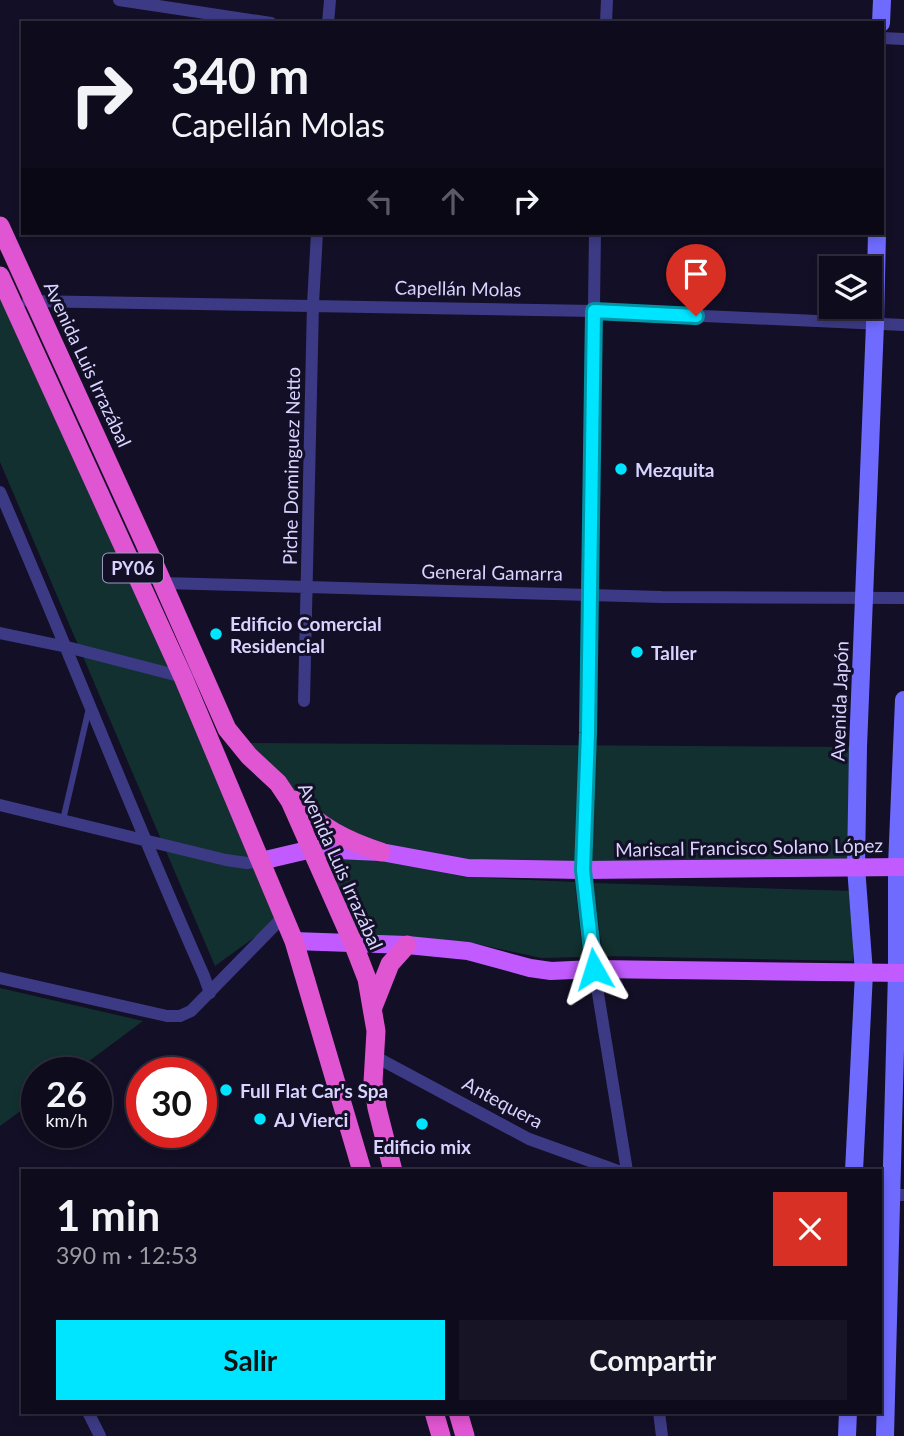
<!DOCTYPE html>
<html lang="es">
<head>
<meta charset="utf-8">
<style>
	:root { --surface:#0e0b1c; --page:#171425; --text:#f1f3f6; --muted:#9b9ba3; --line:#2e2b3b; --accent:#00e5ff }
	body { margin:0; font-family:Lato,sans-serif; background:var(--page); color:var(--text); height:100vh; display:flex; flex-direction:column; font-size:26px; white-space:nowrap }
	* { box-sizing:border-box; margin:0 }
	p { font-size:23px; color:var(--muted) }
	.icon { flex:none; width:38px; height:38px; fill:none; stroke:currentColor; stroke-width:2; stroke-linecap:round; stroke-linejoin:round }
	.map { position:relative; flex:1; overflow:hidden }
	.details { position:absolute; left:21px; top:1169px; width:861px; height:245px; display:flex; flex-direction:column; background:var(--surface); border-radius:0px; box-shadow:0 4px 10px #0003,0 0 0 2px var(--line) }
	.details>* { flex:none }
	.top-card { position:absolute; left:21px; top:21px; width:863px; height:214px; border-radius:0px; box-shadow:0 4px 10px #0003,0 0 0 2px var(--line); background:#0e0b1c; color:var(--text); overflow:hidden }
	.buttons { position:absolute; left:819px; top:256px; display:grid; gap:14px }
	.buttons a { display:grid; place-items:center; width:63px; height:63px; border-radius:0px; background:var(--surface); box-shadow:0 4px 10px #0003,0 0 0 2px var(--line); font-size:35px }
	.speed { position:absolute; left:21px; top:1057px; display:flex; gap:14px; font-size:35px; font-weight:700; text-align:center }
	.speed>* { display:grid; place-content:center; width:91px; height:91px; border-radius:50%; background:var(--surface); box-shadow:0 4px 10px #0003,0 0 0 2px var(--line); line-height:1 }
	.speed small { font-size:18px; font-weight:400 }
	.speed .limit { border:10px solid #d22; background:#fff; color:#111 }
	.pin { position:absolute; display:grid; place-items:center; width:60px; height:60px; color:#fff; margin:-72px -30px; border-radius:50% 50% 50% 0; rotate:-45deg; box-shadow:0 0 7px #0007 }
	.pin .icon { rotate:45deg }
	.me { position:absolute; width:77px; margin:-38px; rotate:354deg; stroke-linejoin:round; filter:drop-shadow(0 0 5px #0008) }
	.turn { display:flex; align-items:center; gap:24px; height:147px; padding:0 35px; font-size:32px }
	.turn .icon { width:91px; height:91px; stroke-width:2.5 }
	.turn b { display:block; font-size:49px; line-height:60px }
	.lanes { display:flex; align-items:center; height:66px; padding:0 35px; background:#0003; justify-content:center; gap:35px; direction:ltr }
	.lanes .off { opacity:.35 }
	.round { display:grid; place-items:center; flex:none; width:74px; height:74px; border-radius:0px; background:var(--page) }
	.summary { display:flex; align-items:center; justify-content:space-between; height:119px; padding:0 35px }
	h1 { font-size:42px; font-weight:700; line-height:52px }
	.cta { display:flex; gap:14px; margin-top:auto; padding:14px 35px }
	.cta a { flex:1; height:80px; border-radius:0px; background:var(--accent); color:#111; font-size:28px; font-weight:700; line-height:80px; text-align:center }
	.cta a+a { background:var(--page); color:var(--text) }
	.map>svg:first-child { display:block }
</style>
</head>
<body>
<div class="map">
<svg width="904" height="1436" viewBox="0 0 904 1436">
	<rect width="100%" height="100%" fill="#130f26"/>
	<path fill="#12302f" d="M 0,297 L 284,916 L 215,966 L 0,462 Z
		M 237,743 L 858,747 L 856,867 L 468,868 L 356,844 Z
		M 325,859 L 381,860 L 465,877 L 575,882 L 583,957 L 541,958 L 468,942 L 358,934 Z
		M 593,883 L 854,891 L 853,961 L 603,956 Z
		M 0,988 L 143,1021 L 73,1073 L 37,1073 L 37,1099 L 0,1126 Z"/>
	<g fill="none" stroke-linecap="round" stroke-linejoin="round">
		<path stroke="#3d3a85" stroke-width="6" d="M 63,820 L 89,708"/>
		<path stroke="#3d3a85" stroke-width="12" d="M 119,0 L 271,23
			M 328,23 L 330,0
			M 606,23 L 607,0
			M 882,38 L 904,39
			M 595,233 L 588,733 L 583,870 L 594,969 L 627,1171
			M 28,301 L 594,311 L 904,325
			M 0,492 C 70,653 133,816 204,976 L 210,993
			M 163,583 L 662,597 L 904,598
			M 0,633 L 67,647 L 183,677
			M 304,701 L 313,304 L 317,233
			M 0,805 L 226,860 L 247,863 L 261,861
			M 0,978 L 167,1016 L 180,1016 L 191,1011 L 284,916
			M 374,1056 L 529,1139 L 618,1171
			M 880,1195 L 904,1195
			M 88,1412 L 100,1436
			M 659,1412 L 662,1436"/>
		<path stroke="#6f6bff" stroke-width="18" d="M 881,23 L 882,0
			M 854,1171 L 864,973 L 856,867 L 858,747 L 875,324 L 877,233
			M 847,1436 L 848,1412
			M 885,1436 L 897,972 L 897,866 L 904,700"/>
		<path stroke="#c25bff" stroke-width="18" d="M 261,861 L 312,849 L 381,852 L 468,868 L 583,870 L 904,867
			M 294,941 L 407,945 L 468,951 L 530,968 L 551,971 L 594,969 L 904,973"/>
		<path stroke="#e055d1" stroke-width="19" d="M 0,226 L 152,559 L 227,729 L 249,756 L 278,783 L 290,801 L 353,943 L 367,979 L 376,1031 L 373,1082 L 377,1108 L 393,1171
			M 0,276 L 183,677 L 294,941 L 362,1171
			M 294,800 C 319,827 347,841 381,852
			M 373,1007 L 390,964 L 407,945
			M 434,1412 L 441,1436
			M 458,1412 L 465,1436"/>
	</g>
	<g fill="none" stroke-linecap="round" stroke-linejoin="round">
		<defs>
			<path id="route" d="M 594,969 L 583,870 L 588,733 L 594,311 L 696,316"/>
		</defs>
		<use href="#route" stroke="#0095a6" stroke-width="18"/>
		<use href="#route" stroke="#00e5ff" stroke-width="12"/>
	</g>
	<g fill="#00e5ff" stroke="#130f26" stroke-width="2.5">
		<circle cx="621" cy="469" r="7"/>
		<circle cx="216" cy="634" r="7"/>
		<circle cx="637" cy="652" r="7"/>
		<circle cx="226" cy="1090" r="7"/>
		<circle cx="260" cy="1119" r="7"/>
		<circle cx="422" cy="1124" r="7"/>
	</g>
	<g text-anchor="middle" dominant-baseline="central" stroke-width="6" stroke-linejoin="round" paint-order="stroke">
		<rect fill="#130f26" stroke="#9e99be" stroke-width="2" x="103" y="553.5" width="60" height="29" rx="5"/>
		<g font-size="18" font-weight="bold" fill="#d9d4ff">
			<text x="133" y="568">PY06</text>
		</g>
		<g font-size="19" fill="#d9d4ff" stroke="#130f26">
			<text transform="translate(458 288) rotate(1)">Capellán Molas</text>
			<text transform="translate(88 364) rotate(65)">Avenida Luis Irrazábal</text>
			<text transform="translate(291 466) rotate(-89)">Piche Dominguez Netto</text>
			<text transform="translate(492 572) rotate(1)">General Gamarra</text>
			<text transform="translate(839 701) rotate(-88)">Avenida Japón</text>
			<text transform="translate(749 847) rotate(-1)">Mariscal Francisco Solano López</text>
			<text transform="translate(341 866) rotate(66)">Avenida Luis Irrazábal</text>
			<text transform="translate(503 1102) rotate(28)">Antequera</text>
		</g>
		<g font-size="19" font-weight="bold" fill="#d9d4ff" stroke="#130f26" text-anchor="start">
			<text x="635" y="469">Mezquita</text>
			<text x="230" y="623">Edificio Comercial<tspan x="230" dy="22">Residencial</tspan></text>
			<text x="651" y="652">Taller</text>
			<text x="240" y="1090">Full Flat Car's Spa</text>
			<text x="274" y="1119">AJ Vierci</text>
			<text x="422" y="1146" text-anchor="middle">Edificio mix</text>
		</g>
	</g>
</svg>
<div class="buttons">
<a><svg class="icon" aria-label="layers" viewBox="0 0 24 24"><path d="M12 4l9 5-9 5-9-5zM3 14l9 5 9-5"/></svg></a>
</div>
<div class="speed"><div>26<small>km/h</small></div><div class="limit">30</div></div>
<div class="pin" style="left:696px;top:316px;background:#d93025"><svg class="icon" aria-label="arrive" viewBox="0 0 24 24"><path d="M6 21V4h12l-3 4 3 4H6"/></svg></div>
<svg class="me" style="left:594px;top:969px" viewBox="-20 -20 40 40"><path d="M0-17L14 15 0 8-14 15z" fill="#00e5ff" stroke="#fff" stroke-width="4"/></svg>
<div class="top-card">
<div class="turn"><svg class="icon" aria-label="right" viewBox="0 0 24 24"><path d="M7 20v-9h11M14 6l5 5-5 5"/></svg><div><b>340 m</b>Capellán Molas</div></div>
<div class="lanes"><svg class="icon off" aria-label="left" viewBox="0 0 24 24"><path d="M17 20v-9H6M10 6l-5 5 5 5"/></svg><svg class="icon off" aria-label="ahead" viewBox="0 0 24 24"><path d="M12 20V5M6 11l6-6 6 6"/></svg><svg class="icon" aria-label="right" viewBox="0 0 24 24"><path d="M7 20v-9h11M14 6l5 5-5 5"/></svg></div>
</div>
<section class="details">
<div class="summary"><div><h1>1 min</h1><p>390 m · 12:53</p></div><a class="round" style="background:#d93025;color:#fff"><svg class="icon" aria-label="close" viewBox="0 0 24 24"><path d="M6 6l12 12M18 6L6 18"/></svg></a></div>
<div class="cta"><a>Salir</a><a>Compartir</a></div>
</section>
</div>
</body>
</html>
